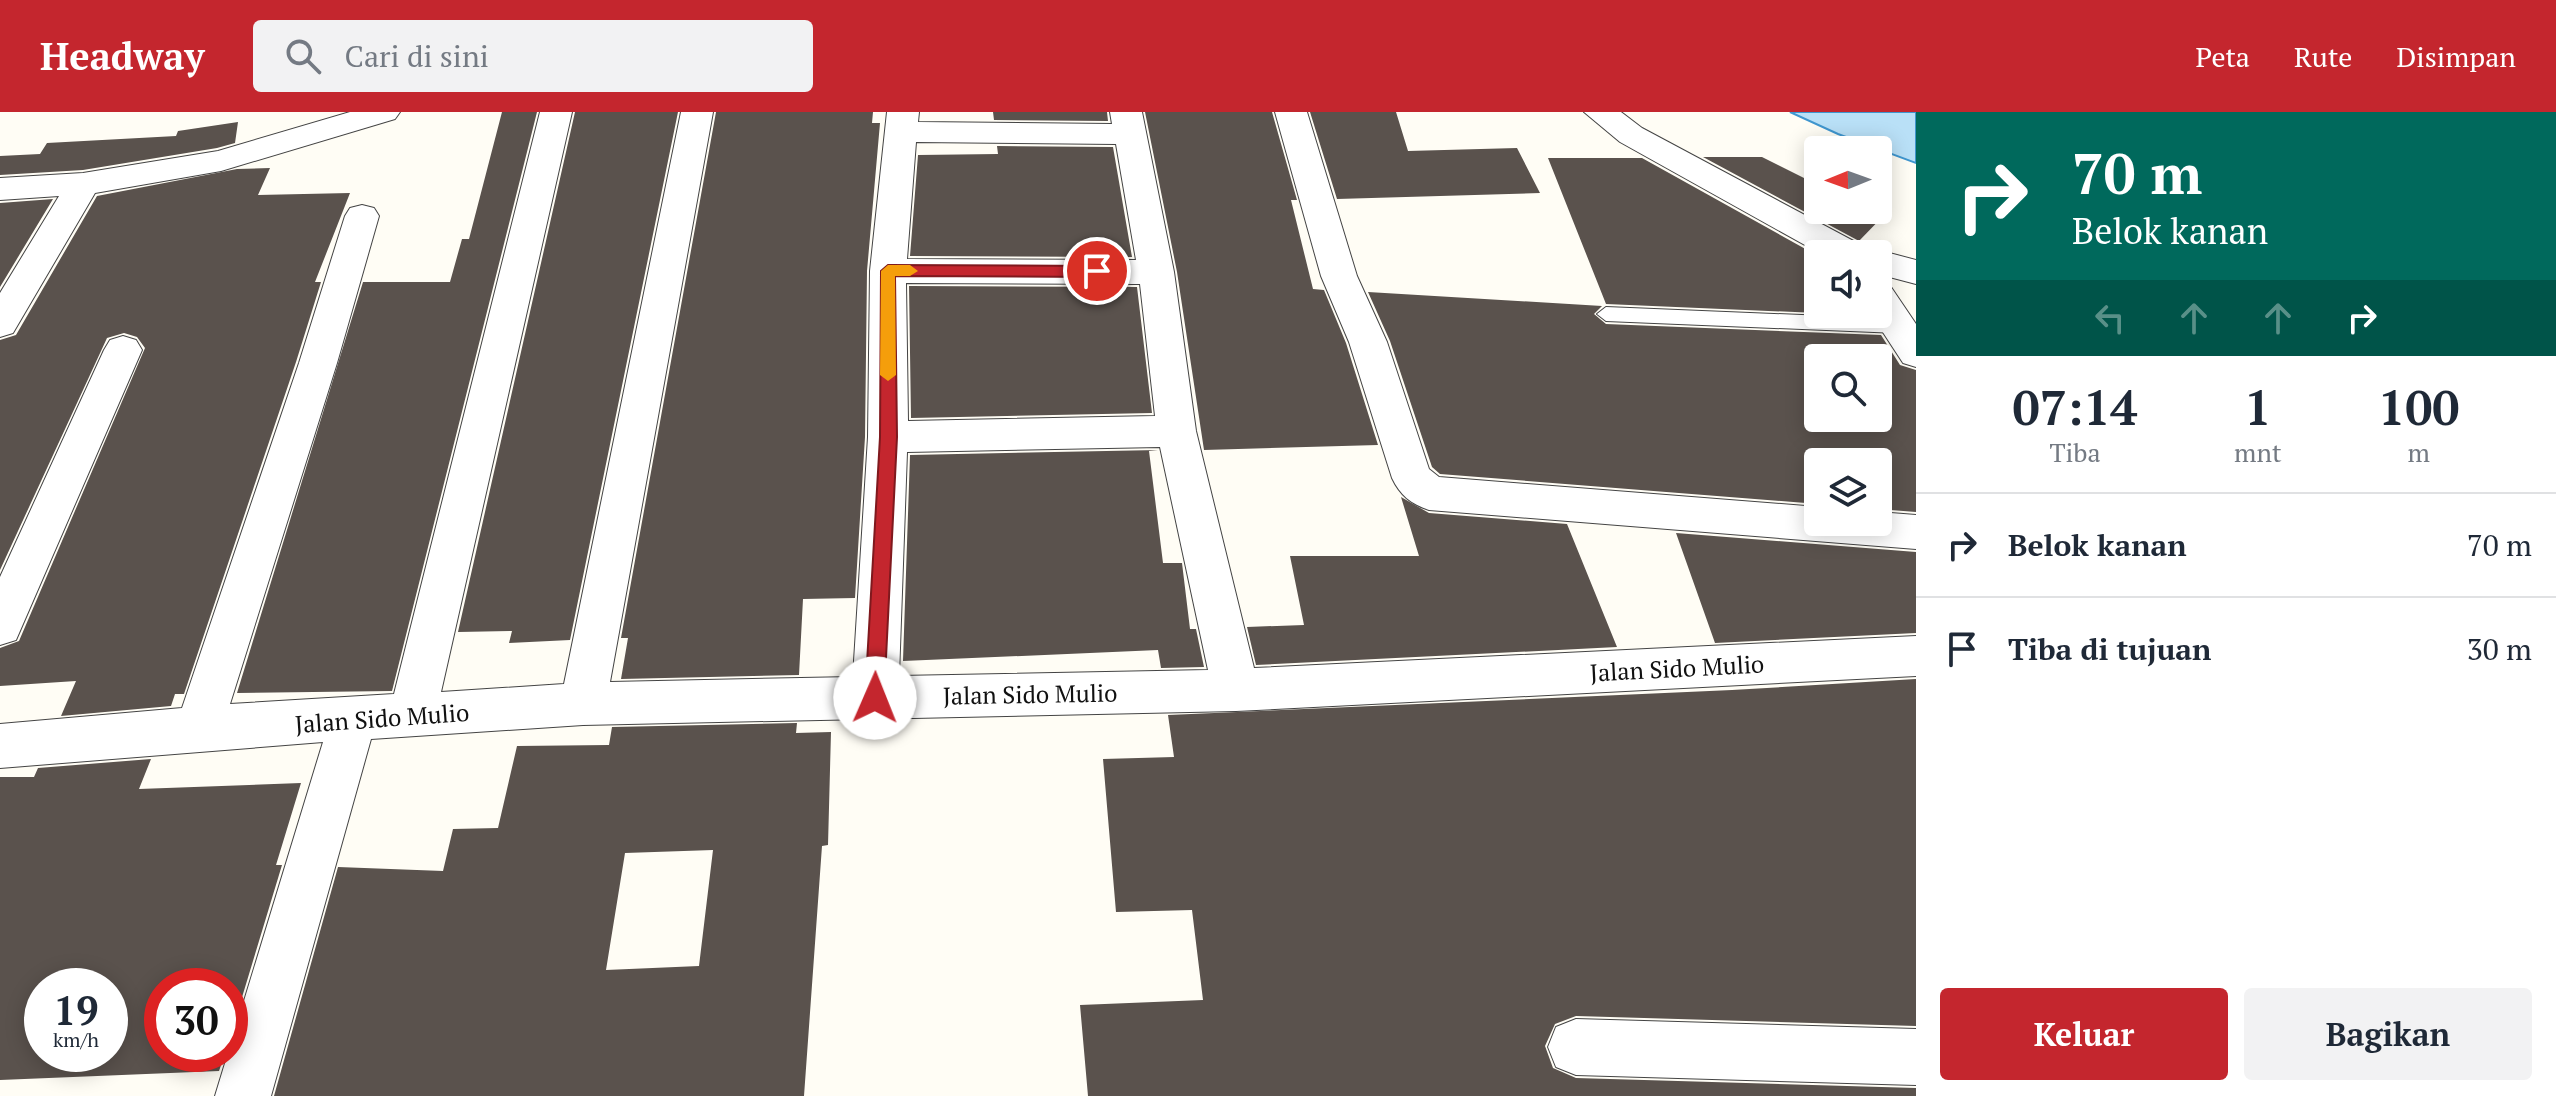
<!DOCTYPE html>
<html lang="id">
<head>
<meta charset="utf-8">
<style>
	:root { --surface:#fff; --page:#f2f2f3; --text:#1f2937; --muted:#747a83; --line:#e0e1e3; --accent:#c4262e }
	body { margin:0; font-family:"PT Serif",serif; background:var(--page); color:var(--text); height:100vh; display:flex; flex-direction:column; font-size:30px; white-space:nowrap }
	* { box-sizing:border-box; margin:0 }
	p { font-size:26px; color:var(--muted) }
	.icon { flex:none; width:44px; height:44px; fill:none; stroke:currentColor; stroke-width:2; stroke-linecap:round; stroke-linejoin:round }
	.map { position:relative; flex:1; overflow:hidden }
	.drawer { display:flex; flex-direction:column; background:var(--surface); width:640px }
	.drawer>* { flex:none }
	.top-card { background:#00695c; color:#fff; overflow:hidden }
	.needle { width:52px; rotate:269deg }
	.tools { position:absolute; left:1804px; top:24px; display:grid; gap:16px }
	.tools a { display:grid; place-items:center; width:88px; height:88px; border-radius:8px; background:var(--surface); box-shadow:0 4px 20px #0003; font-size:40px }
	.speed { position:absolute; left:24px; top:856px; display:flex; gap:16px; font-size:40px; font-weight:700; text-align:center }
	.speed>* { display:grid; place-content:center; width:104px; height:104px; border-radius:50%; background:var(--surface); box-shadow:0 4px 20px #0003; line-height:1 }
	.speed small { font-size:20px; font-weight:400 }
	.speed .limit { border:12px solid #d22; background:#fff; color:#111 }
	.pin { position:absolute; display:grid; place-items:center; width:68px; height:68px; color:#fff; margin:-34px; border:4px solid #fff; border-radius:50%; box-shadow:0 2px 8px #0007 }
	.me { position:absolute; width:88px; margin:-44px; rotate:1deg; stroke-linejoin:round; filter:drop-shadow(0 0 6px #0008) }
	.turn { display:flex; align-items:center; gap:28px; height:168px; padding:0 24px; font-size:36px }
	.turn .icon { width:104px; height:104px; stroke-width:2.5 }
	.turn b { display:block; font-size:56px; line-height:68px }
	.lanes { display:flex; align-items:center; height:76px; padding:0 24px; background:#0003; justify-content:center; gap:40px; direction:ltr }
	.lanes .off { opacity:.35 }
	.eta { display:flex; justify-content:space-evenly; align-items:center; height:136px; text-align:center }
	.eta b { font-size:48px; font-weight:700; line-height:56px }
	.cta { display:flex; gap:16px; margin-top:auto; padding:16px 24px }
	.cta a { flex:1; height:92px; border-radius:8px; background:var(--accent); color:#fff; font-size:32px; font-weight:700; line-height:92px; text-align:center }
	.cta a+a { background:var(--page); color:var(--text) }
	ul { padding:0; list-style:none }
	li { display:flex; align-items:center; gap:24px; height:104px; padding:0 24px; border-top:2px solid var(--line) }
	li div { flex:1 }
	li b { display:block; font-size:30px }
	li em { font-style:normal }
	header { display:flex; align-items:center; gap:48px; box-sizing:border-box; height:112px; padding:0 40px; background:var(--accent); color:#fff }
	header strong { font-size:38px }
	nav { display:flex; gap:44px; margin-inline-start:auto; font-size:28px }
	.search { width:560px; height:72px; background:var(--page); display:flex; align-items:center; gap:20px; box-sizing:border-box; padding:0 28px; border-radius:8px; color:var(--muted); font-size:30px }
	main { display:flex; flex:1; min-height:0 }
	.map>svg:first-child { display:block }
</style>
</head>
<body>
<header>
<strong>Headway</strong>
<div class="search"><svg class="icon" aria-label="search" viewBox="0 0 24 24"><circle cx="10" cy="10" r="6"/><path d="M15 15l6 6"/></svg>Cari di sini</div>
<nav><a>Peta</a><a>Rute</a><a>Disimpan</a></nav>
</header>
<main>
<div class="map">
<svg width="1916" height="984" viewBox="0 0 1916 984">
	<rect width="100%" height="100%" fill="#fffdf5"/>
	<path fill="#b9e0f7" stroke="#3f96cf" stroke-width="2" d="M 1790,0 L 1916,0 L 1916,51 L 1838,22 Z"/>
	<path fill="#5a524d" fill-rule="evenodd" d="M 502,0 L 537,0 L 392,579 L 237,581 L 363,170 L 450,170 L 462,127 L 469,127 Z
		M 575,0 L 678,0 L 570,528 L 509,531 L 512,519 L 458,520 Z
		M 716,0 L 873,0 L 872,11 L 880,11 L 867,159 L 865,325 L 855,486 L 803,487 L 799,563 L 621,567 L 628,526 L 621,526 Z
		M 993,0 L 1107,0 L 1108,9 L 994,8 Z
		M 1145,0 L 1272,0 L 1297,88 L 1291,88 L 1313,177 L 1324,178 L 1346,231 L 1378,333 L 1204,338 L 1177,160 Z
		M 1310,0 L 1396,0 L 1408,39 L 1517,36 L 1540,81 L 1337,87 Z
		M 238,10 L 235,31 L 217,36 L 83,58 L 0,63 L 0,44 L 40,42 L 47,31 L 176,24 L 178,19 Z
		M 997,34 L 1113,35 L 1132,145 L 910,144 L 918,43 L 998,42 Z
		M 1703,45 L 1762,45 L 1818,73 L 1818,98 L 1889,98 L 1859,129 Z
		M 1548,46 L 1642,46 L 1818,144 L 1818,201 L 1606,192 Z
		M 270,56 L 258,83 L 350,81 L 315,170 L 321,170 L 296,250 L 184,582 L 175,582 L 171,594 L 61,604 L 76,569 L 0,574 L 0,536 L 19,529 L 145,236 L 137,225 L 124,221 L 107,226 L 0,458 L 0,228 L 16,223 L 97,84 L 237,57 Z
		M 53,87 L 0,175 L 0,91 Z
		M 909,174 L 1137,175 L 1152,301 L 911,306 Z
		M 1368,180 L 1602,194 L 1594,202 L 1606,212 L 1881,223 L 1900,253 L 1916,258 L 1916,400 L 1878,397 L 1878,350 L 1818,350 L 1818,392 L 1440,362 L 1432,355 L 1390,229 ZM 1818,246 L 1878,246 L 1878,306 L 1818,306 Z
		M 1158,338 L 1149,339 L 1163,451 L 1182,451 L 1190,517 L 1196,517 L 1204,555 L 1161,556 L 1158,538 L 903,549 L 910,343 Z
		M 1401,385 L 1429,401 L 1567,412 L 1617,535 L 1256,553 L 1247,515 L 1304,513 L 1290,444 L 1419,444 Z
		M 1676,421 L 1916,440 L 1916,521 L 1715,531 Z
		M 1916,567 L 1916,914 L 1576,904 L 1555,912 L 1545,934 L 1553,956 L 1576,966 L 1916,976 L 1916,984 L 1088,984 L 1080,893 L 1203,888 L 1192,798 L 1116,800 L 1103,647 L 1174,645 L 1168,603 L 1732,578 Z
		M 797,611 L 796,621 L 831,620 L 828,733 L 822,734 L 804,984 L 274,984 L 338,755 L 443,759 L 453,717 L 498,716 L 517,634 L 609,633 L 612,615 ZM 713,738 L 699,854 L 606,858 L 625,741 Z
		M 151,647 L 139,677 L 301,671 L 276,753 L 282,753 L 230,925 L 230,874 L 162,874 L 162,942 L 225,942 L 219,959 L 0,968 L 0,665 L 34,665 L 38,656 ZM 42,874 L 110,874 L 110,942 L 42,942 Z"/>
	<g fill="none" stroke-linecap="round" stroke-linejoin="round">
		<defs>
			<path id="lane" d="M 1606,195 L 1898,207 L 1907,214 L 1898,221 L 1606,209 L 1597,202 Z"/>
			<path id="street" d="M 350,0 L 400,0 L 395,7 L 221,59 L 95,81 L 13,221 L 0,225 L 0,181 L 59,84 L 0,88 L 0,66 L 83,61 L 218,39 Z
				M 540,0 L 572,0 L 441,580 L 564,572 L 681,0 L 713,0 L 610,570 L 853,565 L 868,325 L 870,159 L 887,0 L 919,0 L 918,10 L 1112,12 L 1110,0 L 1142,0 L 1174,160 L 1196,319 L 1254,556 L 1916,524 L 1916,564 L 1236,599 L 583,613 L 371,627 L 271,984 L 215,984 L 323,630 L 0,656 L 0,612 L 182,596 L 299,251 L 345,104 L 350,96 L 362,93 L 374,96 L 379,104 L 337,251 L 230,592 L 394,582 ZM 916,30 L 1116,32 L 1136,148 L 907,147 ZM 906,171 L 1140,172 L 1155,304 L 908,309 ZM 1160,335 L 1208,558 L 899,564 L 907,340 Z
				M 1275,0 L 1307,0 L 1357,164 L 1387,230 L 1429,357 L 1439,365 L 1818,395 L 1818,410 L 1878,410 L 1878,400 L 1916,403 L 1916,437 L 1429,398 C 1411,392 1400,383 1392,366 L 1349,230 L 1321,164 Z
				M 1584,0 L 1621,0 L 1642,16 L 1861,133 L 1866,141 L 1878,138 L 1916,148 L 1916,172 L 1878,162 L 1878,142 L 1821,142 L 1620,30 Z
				M 1878,171 L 1891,175 L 1916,212 L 1916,255 L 1903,251 L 1871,202 L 1878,202 Z
				M 123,224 L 136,228 L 142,238 L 16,528 L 0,533 L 0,465 L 104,238 L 110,228 Z
				M 1576,907 L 1916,917 L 1916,973 L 1576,963 L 1556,955 L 1548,935 L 1556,915 Z"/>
		</defs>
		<use href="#lane" stroke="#444" stroke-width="2"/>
		<use href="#street" stroke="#444" stroke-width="2"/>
		<use href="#lane" fill="#fff" fill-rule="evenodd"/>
		<use href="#street" fill="#fff" fill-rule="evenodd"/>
	</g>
	<path fill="#c4262e" stroke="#7f191e" stroke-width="2" d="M 888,153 L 1097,154 L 1104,159 L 1097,165 L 895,164 L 897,325 L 884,586 L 881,592 L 875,594 L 868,592 L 865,586 L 880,325 L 881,159 Z"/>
	<path fill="#f59e0b" d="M 888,153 L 910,153 L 918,159 L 910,164 L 895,164 L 896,263 L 888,269 L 880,263 L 881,159 Z"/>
	<g text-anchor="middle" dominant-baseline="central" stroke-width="8" stroke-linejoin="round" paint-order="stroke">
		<g font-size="24" fill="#111" stroke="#fff">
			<text transform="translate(1677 556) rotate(-3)">Jalan Sido Mulio</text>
			<text transform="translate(1030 582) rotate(-1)">Jalan Sido Mulio</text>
			<text transform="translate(382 606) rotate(-4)">Jalan Sido Mulio</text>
		</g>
	</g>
</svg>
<div class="tools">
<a><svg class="needle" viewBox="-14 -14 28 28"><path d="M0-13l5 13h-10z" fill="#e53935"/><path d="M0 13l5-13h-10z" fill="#747a83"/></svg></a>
<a><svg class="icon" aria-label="sound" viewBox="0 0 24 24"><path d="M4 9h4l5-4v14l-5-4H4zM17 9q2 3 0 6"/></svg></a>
<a><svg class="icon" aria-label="search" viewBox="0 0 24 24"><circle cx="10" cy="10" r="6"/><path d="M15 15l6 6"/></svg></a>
<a><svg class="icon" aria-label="layers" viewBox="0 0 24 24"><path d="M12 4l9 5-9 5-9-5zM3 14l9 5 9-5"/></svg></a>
</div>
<div class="speed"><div>19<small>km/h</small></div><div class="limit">30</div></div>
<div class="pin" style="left:1097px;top:159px;background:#d93025"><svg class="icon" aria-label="arrive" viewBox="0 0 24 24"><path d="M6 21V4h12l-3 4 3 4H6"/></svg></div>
<svg class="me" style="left:875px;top:586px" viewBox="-20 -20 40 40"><circle r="19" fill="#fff"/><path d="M0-13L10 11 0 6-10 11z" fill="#c4262e"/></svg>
</div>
<section class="drawer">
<div class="top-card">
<div class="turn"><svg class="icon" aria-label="right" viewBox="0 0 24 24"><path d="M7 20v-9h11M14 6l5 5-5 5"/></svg><div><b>70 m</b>Belok kanan</div></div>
<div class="lanes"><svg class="icon off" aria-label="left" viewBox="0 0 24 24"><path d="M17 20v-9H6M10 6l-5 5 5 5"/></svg><svg class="icon off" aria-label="ahead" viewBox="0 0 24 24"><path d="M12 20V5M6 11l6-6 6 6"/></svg><svg class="icon off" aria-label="ahead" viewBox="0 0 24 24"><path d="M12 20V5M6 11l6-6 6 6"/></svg><svg class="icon" aria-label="right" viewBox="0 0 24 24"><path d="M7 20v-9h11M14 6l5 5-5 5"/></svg></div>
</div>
<div class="eta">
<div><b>07:14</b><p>Tiba</p></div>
<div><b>1</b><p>mnt</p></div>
<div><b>100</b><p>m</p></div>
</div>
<ul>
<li><svg class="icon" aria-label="right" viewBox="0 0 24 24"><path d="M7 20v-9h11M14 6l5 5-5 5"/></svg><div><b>Belok kanan</b></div><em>70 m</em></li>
<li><svg class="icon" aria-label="arrive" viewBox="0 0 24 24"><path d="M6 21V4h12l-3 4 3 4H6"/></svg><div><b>Tiba di tujuan</b></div><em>30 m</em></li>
</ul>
<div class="cta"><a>Keluar</a><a>Bagikan</a></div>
</section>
</main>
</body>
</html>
